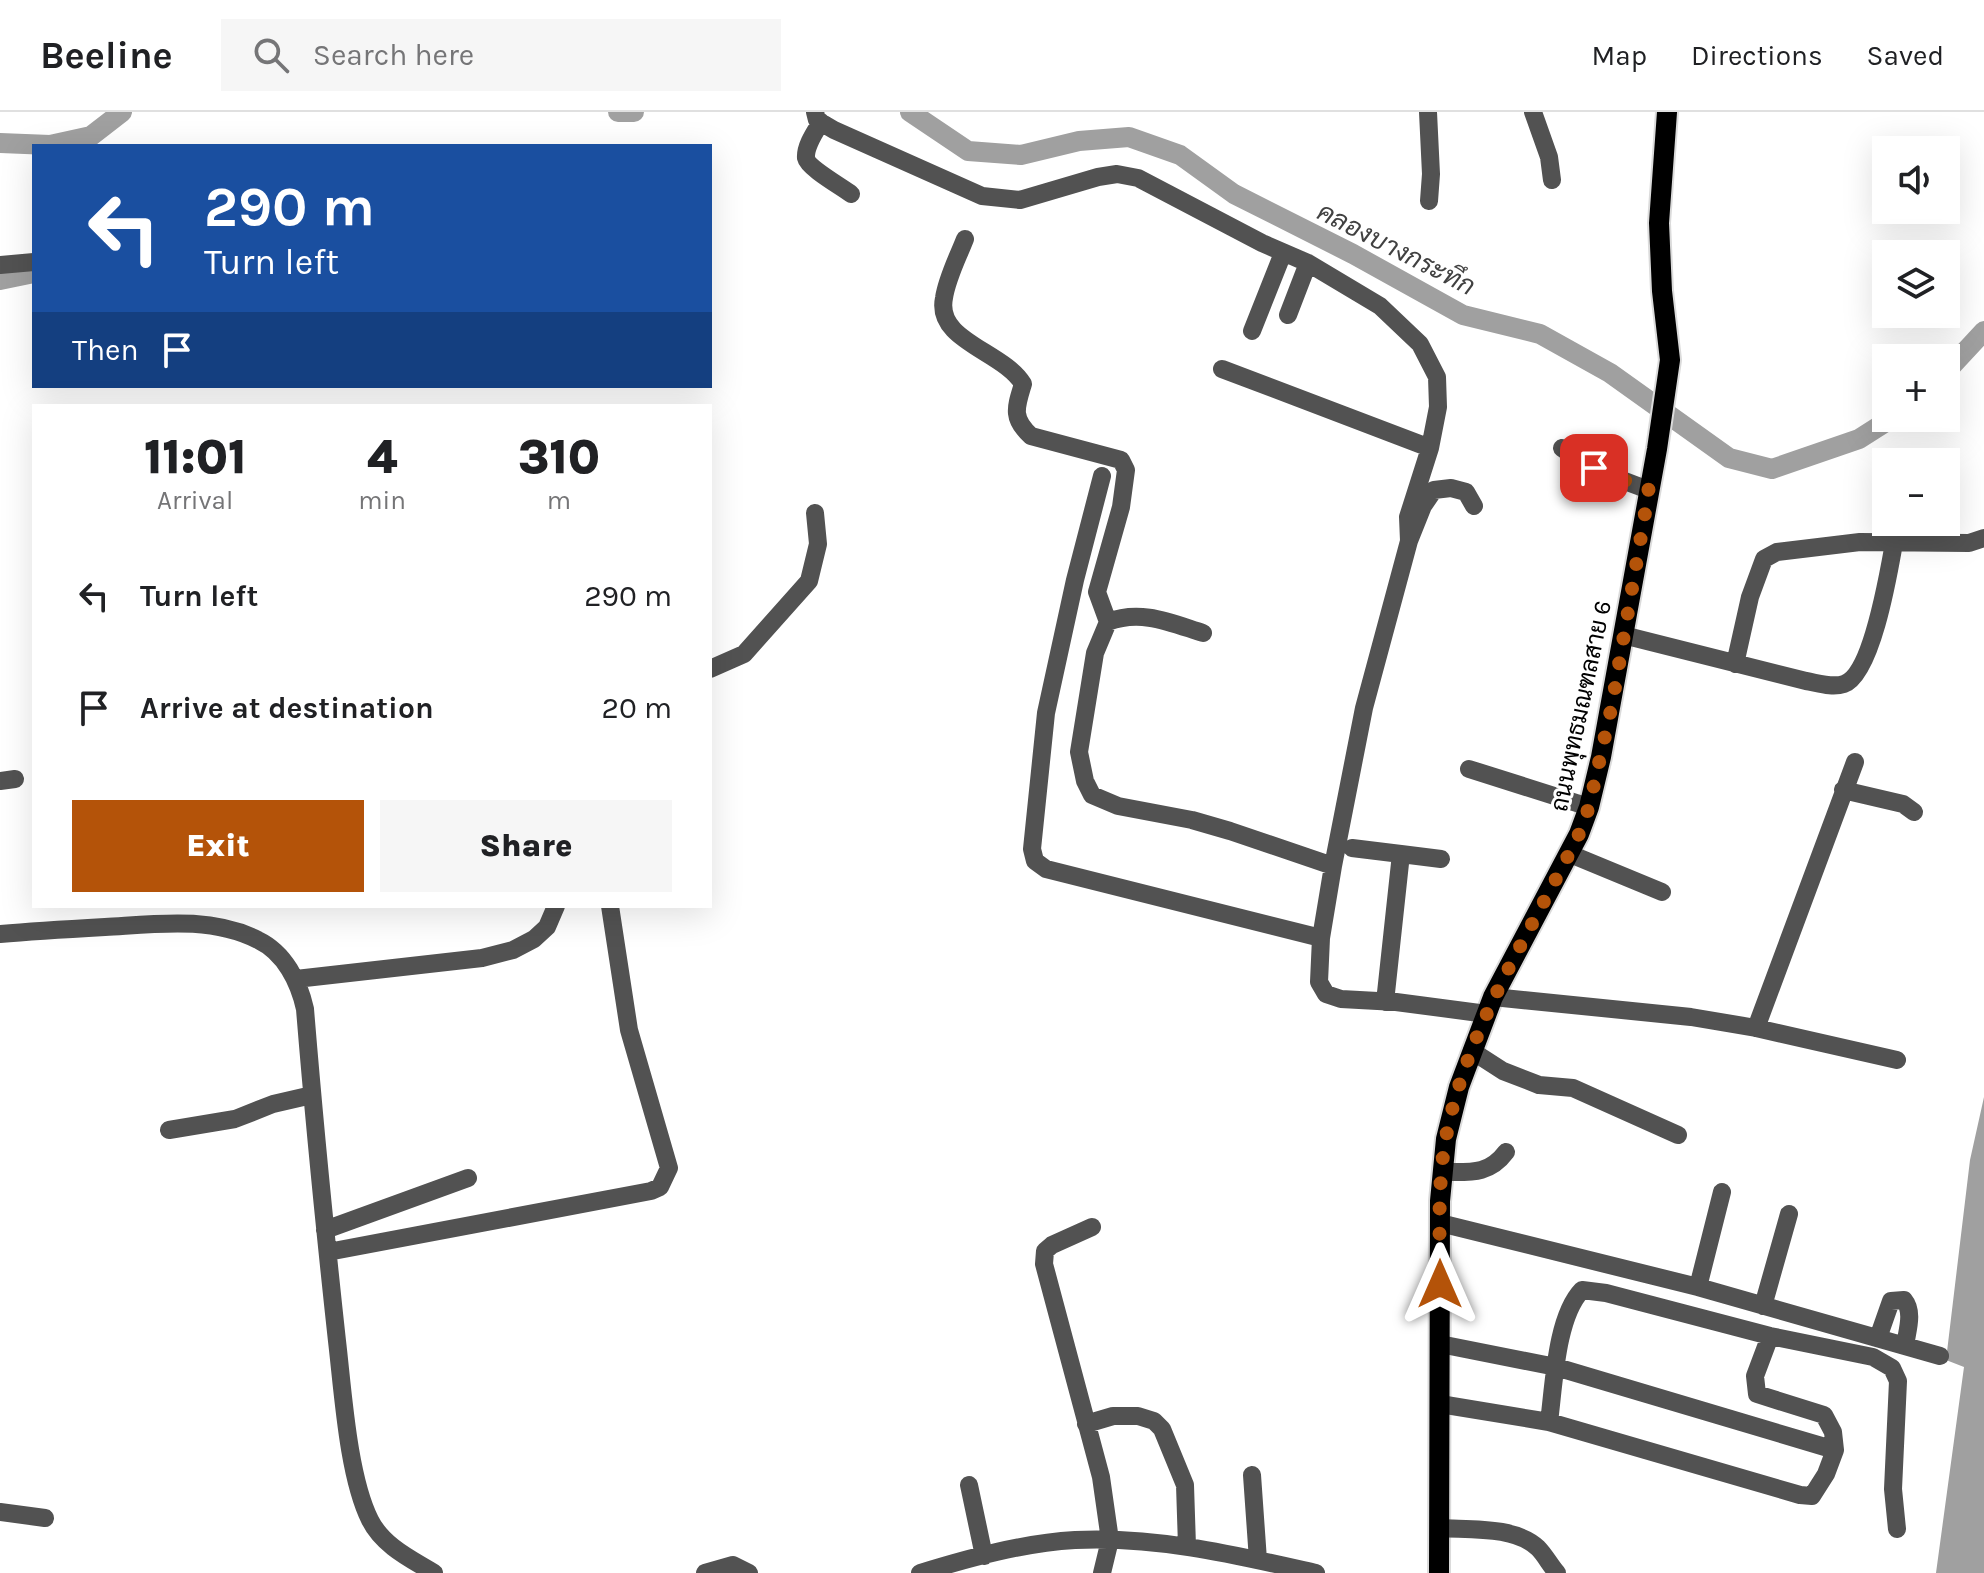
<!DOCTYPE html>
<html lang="en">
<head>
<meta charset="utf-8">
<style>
	:root { --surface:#fff; --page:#f6f6f6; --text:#202124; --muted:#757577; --line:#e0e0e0; --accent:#b45309 }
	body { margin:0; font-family:Karla,Sarabun,sans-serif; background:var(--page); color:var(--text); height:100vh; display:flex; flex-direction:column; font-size:30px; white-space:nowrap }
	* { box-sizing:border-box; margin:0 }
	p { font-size:26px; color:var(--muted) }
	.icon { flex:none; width:44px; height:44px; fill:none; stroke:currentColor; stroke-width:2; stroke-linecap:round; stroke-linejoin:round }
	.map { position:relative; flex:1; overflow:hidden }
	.side { position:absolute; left:32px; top:292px; width:680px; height:504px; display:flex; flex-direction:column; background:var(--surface); border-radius:0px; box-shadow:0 8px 32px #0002 }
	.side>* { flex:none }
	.top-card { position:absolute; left:32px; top:32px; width:680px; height:244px; border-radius:0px; box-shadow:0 8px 32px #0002; background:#1a4fa0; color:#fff; overflow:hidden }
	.controls { position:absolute; left:1872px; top:24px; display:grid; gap:16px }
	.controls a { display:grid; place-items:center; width:88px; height:88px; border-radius:0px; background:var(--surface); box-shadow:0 8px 32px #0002; font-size:40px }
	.pin { position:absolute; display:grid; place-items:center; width:68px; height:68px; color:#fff; margin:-34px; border-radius:16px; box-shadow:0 4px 12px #0006 }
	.me { position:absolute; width:88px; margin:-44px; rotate:0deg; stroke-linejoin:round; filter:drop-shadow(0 0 6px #0008) }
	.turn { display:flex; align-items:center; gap:28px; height:168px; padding:0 40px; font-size:36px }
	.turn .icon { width:104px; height:104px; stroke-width:2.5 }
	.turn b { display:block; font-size:56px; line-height:68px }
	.then { display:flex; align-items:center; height:76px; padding:0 40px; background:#0003; gap:16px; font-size:30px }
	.eta { display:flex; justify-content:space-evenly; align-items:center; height:136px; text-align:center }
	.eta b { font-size:48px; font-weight:800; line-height:56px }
	.cta { display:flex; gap:16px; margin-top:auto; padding:16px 40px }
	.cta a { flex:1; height:92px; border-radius:0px; background:var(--accent); color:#fff; font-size:32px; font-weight:800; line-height:92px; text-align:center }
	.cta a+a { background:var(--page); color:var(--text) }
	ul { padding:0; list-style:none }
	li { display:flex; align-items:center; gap:24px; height:112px; padding:0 40px }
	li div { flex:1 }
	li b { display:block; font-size:30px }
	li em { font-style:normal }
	header { display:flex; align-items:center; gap:48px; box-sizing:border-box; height:112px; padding:0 40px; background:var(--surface); border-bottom:2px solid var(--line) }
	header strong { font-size:38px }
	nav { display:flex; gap:44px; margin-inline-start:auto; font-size:28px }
	.search { width:560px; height:72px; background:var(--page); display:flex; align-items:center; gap:20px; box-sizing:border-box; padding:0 28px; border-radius:0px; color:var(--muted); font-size:30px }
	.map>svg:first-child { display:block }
</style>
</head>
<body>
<header>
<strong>Beeline</strong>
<div class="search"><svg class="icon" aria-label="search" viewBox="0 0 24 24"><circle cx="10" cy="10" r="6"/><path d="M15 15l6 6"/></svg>Search here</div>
<nav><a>Map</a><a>Directions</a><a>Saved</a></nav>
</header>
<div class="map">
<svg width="1984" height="1461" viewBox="0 0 1984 1461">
	<rect width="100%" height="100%" fill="#fff"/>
	<path fill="#a0a0a0" d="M 1984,985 L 1984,1461 L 1936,1461 L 1964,1255 L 1946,1248 L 1970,1048 Z"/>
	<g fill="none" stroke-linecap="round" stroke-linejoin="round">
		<path stroke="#a0a0a0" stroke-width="20" d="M 618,0 L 634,0
			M 910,0 L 968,39 L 1021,43 L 1079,29 L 1129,25 L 1180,43 L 1234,82 L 1353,142 L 1463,203 L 1540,222 L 1610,261 L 1729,346 L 1772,357 L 1859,327 L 1892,306
			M 0,31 L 50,33 L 91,24 L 122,0
			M 0,168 L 34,161
			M 1946,260 L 1984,219"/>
		<defs>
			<path id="major" d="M 1439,1461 L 1440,1089 L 1446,1027 L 1459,975 L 1493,885 L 1579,722 L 1589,695 L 1601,645 L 1657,337 L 1670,248 L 1662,179 L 1659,111 L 1667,0"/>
		</defs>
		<use href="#major" stroke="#dbdbdb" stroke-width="24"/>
		<path stroke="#525252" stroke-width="18" d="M 815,0 L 817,8 L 834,18 L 982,84 L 1020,88 L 1098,65 L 1117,62 L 1138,66 L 1262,131 L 1308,151 L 1380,194 L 1420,232 L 1437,265 L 1438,295 L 1430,336 L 1408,405 L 1409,429
			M 1428,0 L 1431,62 L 1429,89
			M 1533,0 L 1549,45 L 1552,68
			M 821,10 C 815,20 805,34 806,46 C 808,56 842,75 851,82
			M 965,127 C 958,145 947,166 944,186 C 935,229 1003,239 1023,272 C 1016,295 1011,306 1031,324 L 1121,348 L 1126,358 L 1121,395 L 1097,480 L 1108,510
			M 0,153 L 34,150
			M 1288,203 L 1308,151
			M 1252,219 L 1283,141
			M 1222,257 L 1430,336
			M 1562,336 C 1589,356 1618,367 1649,378
			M 1102,364 L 1075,468 L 1046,601 L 1032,737 L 1035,749 L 1046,757 L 1321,826
			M 1474,394 L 1466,380 L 1451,376 L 1434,378 L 1423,394 L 1409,429 L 1364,596 L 1333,754 L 1321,826 L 1319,870 L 1326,882 L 1341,887 L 1396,890 L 1487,902
			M 1203,521 C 1171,511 1141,497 1108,510 L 1095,541 L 1079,640 L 1085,669 L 1092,683 L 1118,694 L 1192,708 L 1230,719 L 1333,754
			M 1623,523 L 1806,569 C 1818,571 1832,576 1844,572 C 1872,562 1889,459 1894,431
			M 1735,552 L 1750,485 L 1764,447 L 1777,440 L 1860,430 L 1969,431 L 1984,426
			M 710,557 L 744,542 L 809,469 L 818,432 L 815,401
			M 1469,657 L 1589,695
			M 0,669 L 15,667
			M 1843,678 L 1903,692 L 1914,700
			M 1352,736 L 1401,742 L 1385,890
			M 1401,742 L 1441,747
			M 1570,742 L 1662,780
			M 0,822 C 35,819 70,817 105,815 C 156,812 211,804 258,828 C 285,841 299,870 305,897 C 314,1008 325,1119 337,1229 C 343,1280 348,1364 370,1408 C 383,1434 411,1447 434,1461
			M 296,867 L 482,846 L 513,838 L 534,827 L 547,815 L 556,794
			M 1493,885 L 1691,905 L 1756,916 L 1897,948
			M 1756,916 L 1855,650
			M 1472,939 L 1503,959 L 1539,973 L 1573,976 L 1678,1023
			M 169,1018 L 235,1007 L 273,992 L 312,983
			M 1443,1060 C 1470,1060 1489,1063 1506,1040
			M 1440,1111 L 1698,1175 L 1940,1244
			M 1092,1115 L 1052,1133 L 1045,1139 L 1044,1152 L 1101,1365 L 1110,1428 L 1102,1461
			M 325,1118 L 468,1066
			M 328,1140 L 651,1079 L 660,1075 L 669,1056 L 629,918 L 610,794
			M 1698,1175 L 1722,1080
			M 1763,1194 L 1789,1102
			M 1770,1224 L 1755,1264 L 1757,1282 L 1824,1303 L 1833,1320 L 1835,1338
			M 1878,1226 L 1891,1189 L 1904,1188 C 1914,1200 1907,1219 1905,1234
			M 1440,1232 L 1556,1255 L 1835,1338 L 1826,1362 L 1812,1384 L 1800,1383 L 1549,1310
			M 1440,1292 L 1549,1310 C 1554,1273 1556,1205 1582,1178 L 1606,1181 L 1770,1224 L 1873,1245 L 1892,1256 L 1898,1269 L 1893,1377 L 1897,1417
			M 1086,1312 L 1113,1304 L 1138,1304 L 1154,1309 L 1162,1317 L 1185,1373 L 1187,1434
			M 1252,1363 L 1258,1448
			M 969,1373 L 984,1444
			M 0,1400 L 45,1406
			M 1440,1416 C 1469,1418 1515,1414 1538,1436 C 1545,1443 1550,1453 1557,1461
			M 705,1461 L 733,1453 L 749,1461
			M 920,1461 C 969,1446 1023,1431 1075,1428 C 1157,1424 1236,1443 1316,1461"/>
		<use href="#major" stroke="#000" stroke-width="20"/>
	</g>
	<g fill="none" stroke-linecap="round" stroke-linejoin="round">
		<path stroke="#b45309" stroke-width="14" stroke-dasharray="0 25.2" d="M 1440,1172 C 1440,1123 1437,1072 1446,1025 C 1467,915 1531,820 1579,722 L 1589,695 L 1612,593 L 1649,378 L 1594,356"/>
	</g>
	<g text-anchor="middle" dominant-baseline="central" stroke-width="6" stroke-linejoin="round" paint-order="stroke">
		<g font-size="24" fill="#000" stroke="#fff">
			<text transform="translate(1581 594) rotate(-78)">ถนนพุทธมณฑลสาย 6</text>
		</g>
		<g font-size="26" font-style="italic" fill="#414141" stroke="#fff">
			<text transform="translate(1396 137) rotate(27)">คลองบางกระทึก</text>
		</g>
	</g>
</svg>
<div class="controls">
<a><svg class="icon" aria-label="sound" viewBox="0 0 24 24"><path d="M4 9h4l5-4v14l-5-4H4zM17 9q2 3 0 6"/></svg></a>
<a><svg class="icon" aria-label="layers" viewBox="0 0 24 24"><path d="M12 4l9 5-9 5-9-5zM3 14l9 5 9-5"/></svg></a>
<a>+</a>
<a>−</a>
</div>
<div class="pin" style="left:1594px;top:356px;background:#d93025"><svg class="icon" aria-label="arrive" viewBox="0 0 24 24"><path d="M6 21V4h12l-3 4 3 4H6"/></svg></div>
<svg class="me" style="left:1440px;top:1172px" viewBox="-20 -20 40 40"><path d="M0-17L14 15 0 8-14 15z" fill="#b45309" stroke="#fff" stroke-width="4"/></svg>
<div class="top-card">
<div class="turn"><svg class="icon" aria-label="left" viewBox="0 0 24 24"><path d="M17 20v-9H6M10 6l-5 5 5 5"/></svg><div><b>290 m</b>Turn left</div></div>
<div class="then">Then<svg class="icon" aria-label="arrive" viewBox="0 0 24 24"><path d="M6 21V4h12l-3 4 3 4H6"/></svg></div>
</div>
<section class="side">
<div class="eta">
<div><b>11:01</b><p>Arrival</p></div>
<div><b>4</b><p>min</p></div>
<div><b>310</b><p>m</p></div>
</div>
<ul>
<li><svg class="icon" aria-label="left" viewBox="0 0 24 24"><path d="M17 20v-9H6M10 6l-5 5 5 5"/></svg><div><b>Turn left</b></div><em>290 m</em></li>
<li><svg class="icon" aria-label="arrive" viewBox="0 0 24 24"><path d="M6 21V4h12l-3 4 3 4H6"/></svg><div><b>Arrive at destination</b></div><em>20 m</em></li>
</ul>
<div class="cta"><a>Exit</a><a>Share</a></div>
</section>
</div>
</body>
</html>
